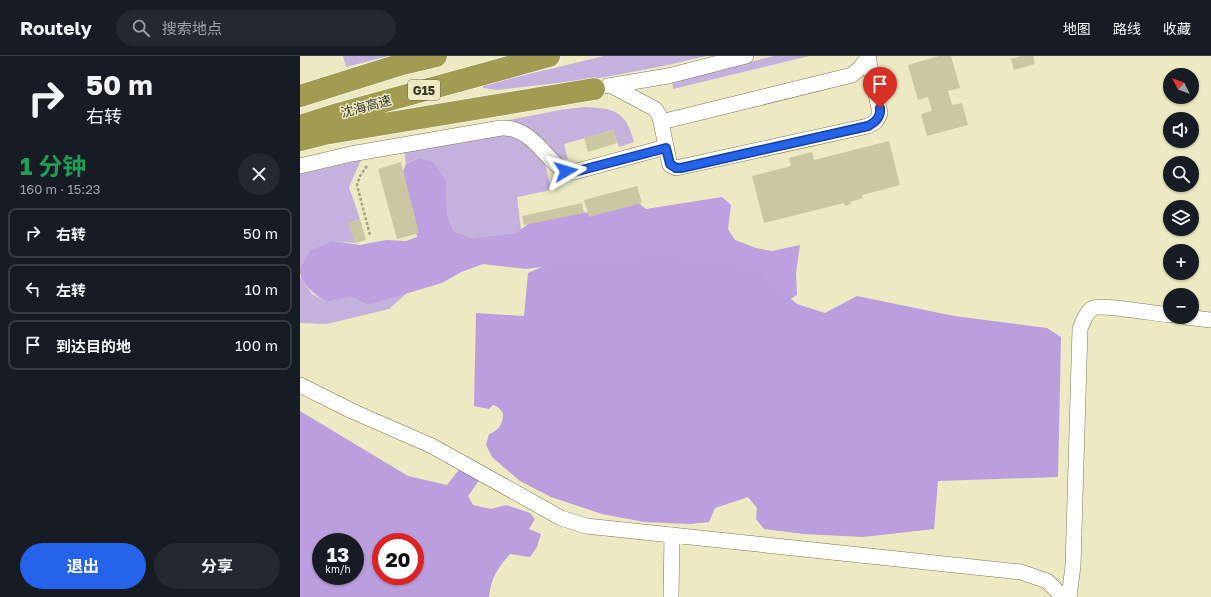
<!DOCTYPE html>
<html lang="zh">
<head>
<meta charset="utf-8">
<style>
	:root { --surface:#171b24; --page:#242831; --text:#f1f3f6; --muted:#9ea1a6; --line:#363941; --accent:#2563eb }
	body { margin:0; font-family:"Golos Text","Noto Sans SC",sans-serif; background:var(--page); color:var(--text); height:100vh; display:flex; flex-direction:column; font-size:15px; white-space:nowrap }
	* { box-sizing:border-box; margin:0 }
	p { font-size:13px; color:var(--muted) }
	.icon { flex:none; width:22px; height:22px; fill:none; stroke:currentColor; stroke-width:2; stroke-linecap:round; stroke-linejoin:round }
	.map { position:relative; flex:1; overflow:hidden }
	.panel { display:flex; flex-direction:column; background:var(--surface); width:300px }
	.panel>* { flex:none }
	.guide { background:#171b24; color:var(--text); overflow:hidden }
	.needle { width:26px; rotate:312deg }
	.controls { position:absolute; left:863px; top:12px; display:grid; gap:8px }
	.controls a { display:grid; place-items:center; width:36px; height:36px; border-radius:50%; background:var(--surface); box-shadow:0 1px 3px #0004; font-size:20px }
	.speed { position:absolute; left:12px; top:477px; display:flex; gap:8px; font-size:20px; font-weight:700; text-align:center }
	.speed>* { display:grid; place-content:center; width:52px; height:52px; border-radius:50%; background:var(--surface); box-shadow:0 1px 3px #0004; line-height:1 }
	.speed small { font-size:10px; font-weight:400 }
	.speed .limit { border:6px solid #d22; background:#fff; color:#111 }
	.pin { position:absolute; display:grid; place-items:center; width:34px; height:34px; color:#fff; margin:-41px -17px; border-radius:50% 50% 50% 0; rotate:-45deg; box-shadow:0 0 4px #0007 }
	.pin .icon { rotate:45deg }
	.me { position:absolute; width:44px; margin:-22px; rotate:83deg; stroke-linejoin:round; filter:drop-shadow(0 0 3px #0008) }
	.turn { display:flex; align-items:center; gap:14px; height:84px; padding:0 20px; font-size:18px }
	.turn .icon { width:52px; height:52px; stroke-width:2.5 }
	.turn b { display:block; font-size:28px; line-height:34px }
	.round { display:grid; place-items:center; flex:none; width:42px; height:42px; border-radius:21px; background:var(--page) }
	.overview { display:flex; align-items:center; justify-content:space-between; height:68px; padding:0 20px }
	h1 { font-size:24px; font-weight:700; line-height:30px; color:#1e9e55 }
	.cta { display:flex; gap:8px; margin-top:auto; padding:8px 20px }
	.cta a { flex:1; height:46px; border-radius:24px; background:var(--accent); color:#fff; font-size:16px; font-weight:700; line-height:46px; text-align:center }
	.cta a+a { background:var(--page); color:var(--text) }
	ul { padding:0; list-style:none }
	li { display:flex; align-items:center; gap:12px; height:50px; margin:0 8px 6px; padding:0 12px; border:2px solid var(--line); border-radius:8px }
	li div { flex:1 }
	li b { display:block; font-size:15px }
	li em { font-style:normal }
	header { display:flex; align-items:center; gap:24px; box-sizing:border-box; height:56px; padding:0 20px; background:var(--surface); border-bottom:1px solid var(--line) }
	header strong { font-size:19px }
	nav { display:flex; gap:22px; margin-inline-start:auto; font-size:14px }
	.search { width:280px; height:36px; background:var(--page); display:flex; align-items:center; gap:10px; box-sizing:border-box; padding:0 14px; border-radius:22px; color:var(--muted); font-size:15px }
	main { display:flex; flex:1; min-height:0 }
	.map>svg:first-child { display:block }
</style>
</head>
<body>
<header>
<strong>Routely</strong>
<div class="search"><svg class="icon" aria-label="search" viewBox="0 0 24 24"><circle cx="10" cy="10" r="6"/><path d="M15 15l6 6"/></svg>搜索地点</div>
<nav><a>地图</a><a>路线</a><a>收藏</a></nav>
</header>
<main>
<section class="panel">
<div class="guide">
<div class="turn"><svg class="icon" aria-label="right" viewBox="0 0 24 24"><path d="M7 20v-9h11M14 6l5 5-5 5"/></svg><div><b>50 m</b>右转</div></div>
</div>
<div class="overview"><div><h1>1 分钟</h1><p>160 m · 15:23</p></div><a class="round"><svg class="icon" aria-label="close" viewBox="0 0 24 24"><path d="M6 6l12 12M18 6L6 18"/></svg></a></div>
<ul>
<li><svg class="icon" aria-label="right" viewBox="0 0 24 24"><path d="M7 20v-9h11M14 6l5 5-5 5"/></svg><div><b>右转</b></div><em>50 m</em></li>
<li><svg class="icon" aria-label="left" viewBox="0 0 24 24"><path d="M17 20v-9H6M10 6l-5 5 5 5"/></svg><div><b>左转</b></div><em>10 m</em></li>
<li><svg class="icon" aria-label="arrive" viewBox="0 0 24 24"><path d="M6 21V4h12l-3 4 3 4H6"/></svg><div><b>到达目的地</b></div><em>100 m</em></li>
</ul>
<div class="cta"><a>退出</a><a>分享</a></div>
</section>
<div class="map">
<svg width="911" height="541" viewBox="0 0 911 541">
	<rect width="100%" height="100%" fill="#ece9c3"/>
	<path fill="#c5b1de" d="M 43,0 L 89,0 L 46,11 Z
		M 304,0 L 406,0 L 368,9 L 300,22 L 197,34 L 183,32 L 183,29 Z
		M 474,0 L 509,0 L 373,33 L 372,25 Z
		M 284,51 C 314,52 326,55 334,86 L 319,91 L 313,74 L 264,88 L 268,104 L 257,100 L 209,66 L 209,64 L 260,54 Z
		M 204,79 L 214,80 L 241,100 L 246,111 L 251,134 L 217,141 L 221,174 L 216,177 L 171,182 L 154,175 L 147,158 L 146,125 L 119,102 L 106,108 L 104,95 Z
		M 61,104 L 49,131 L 60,163 L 49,167 L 55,187 L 33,185 L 0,215 L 0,118 Z
		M 0,221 L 12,238 L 27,246 L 51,241 L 68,249 L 107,237 L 89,253 L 27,268 L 0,267 Z"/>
	<path fill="#bca0df" d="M 119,102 L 133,106 L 146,125 L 147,158 L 154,175 L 171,182 L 216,177 L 234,164 L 278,156 L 296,157 L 334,144 L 346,153 L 422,141 L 431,149 L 428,173 L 435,184 L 456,192 L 472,195 L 500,189 L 496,217 L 497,239 L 478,250 L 256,209 L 226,213 L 183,208 L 161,216 L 142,227 L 68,249 L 51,241 L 27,246 C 18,241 0,228 0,215 C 2,208 7,201 10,195 L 33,185 L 60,189 L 86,184 L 106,185 L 117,181 L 110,148 L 100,123 L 106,108 Z"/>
	<path fill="#ba9edd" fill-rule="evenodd" d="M 348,199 L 413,202 L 459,215 L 497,248 L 525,257 L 557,240 L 654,260 L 747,272 L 761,281 L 758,421 L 638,425 L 634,473 L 563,481 L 504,478 L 464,473 L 456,463 L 457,452 L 448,441 L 415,452 L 409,466 L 391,468 L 344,466 L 302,458 L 251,441 L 220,425 L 192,401 L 186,389 L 189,378 C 199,374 203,369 203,357 L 198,351 L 193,349 L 189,353 L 174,350 L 176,257 L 224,260 L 228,217 L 256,205 L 304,205 Z
		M 0,355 L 108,420 L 147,429 L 161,411 L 180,423 L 168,440 L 173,449 L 191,453 L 206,449 L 230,457 L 235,463 L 229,473 L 241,478 L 237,491 L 230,501 L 210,498 C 198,512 191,521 189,541 L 0,541 ZM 21,486 L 55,486 L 55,520 L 21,520 ZM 81,486 L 115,486 L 115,520 L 81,520 Z"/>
	<path fill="#cac7a2" d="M 639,0 L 651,0 L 660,32 L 648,35 L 652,49 L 662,47 L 668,69 L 627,80 L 621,58 L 632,55 L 628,41 L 618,44 L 608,9 Z
		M 721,0 L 733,0 L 735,8 L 714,14 L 711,3 Z
		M 314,74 L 317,87 L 288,96 L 284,82 Z
		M 589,85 L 600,129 L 562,139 L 563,142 L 550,146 L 551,148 L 545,150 L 544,147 L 464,167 L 452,120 L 491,110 L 489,102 L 512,96 L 514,104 Z
		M 101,106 L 119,177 L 97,183 L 78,113 Z
		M 337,130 L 342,147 L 289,161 L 284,144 Z
		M 282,147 L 284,157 L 224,169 L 222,160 Z
		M 60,163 L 66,184 L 55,187 L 48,167 Z"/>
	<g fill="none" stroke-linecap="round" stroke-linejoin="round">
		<defs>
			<path id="minor" d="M 308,30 L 368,20 L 446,0
				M 312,30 L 355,53 L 359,59 L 361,66 L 552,19 L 561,11 L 569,0
				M 361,66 L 369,105 L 370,109 L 376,112 L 568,70 C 575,67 578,64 580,57 L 568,1
				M 0,110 L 51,98 L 201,72 C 238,70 251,119 274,116 L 366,91
				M 885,261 L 911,264
				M 0,329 L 52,355 L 132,390 L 261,462 L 286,470 L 721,516 L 747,525 L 763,541
				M 371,541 L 372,479
				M 769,541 L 773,510 L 780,273 C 783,266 786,256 793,252 C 802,248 857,258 870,259"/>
			<path id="highway" d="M 0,40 L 102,8 L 136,0
				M 0,70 L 38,58 L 249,0
				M 0,84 L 24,78 L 294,33"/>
		</defs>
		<use href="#minor" stroke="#7c7856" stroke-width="16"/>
		<use href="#highway" stroke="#fff" stroke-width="23"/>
		<path stroke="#a6a487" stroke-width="2.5" stroke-dasharray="3 2" stroke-linecap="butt" d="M 67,110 L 60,120 L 57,129 L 70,179"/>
		<use href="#minor" stroke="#fff" stroke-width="15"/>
		<use href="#highway" stroke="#a29b52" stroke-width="22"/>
	</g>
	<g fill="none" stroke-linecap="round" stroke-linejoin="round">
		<defs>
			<path id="route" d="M 266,115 L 274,116 L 366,92 L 370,108 L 376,112 L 381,112 L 568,70 C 576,66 581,61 580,52"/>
		</defs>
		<use href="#route" stroke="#184099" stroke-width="10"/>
		<use href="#route" stroke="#2563eb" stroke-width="7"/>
	</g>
	<g text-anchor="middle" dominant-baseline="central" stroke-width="3" stroke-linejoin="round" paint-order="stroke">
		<rect fill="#ece9c3" stroke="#6e6c56" stroke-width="1" x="108" y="24" width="32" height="20" rx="3"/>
		<g font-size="12" font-weight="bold" fill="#383728">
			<text x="124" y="34">G15</text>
		</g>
		<g font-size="13" fill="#383728" stroke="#ece9c3">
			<text transform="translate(66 50) rotate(-15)">沈海高速</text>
		</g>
	</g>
</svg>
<div class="controls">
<a><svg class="needle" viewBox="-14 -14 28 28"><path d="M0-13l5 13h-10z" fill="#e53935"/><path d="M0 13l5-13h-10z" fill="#9ea1a6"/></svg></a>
<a><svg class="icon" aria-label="sound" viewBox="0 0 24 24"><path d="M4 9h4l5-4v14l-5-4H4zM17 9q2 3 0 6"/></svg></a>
<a><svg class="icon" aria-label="search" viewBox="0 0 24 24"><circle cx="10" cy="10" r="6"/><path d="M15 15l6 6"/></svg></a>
<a><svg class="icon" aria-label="layers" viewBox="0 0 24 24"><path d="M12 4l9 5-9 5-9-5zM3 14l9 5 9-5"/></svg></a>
<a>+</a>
<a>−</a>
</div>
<div class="speed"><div>13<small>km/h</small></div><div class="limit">20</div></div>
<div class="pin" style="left:580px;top:52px;background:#d93025"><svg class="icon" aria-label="arrive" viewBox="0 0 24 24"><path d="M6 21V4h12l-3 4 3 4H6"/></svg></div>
<svg class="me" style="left:266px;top:115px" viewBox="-20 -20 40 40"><path d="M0-17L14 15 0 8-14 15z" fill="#2563eb" stroke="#fff" stroke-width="4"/></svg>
</div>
</main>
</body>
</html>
